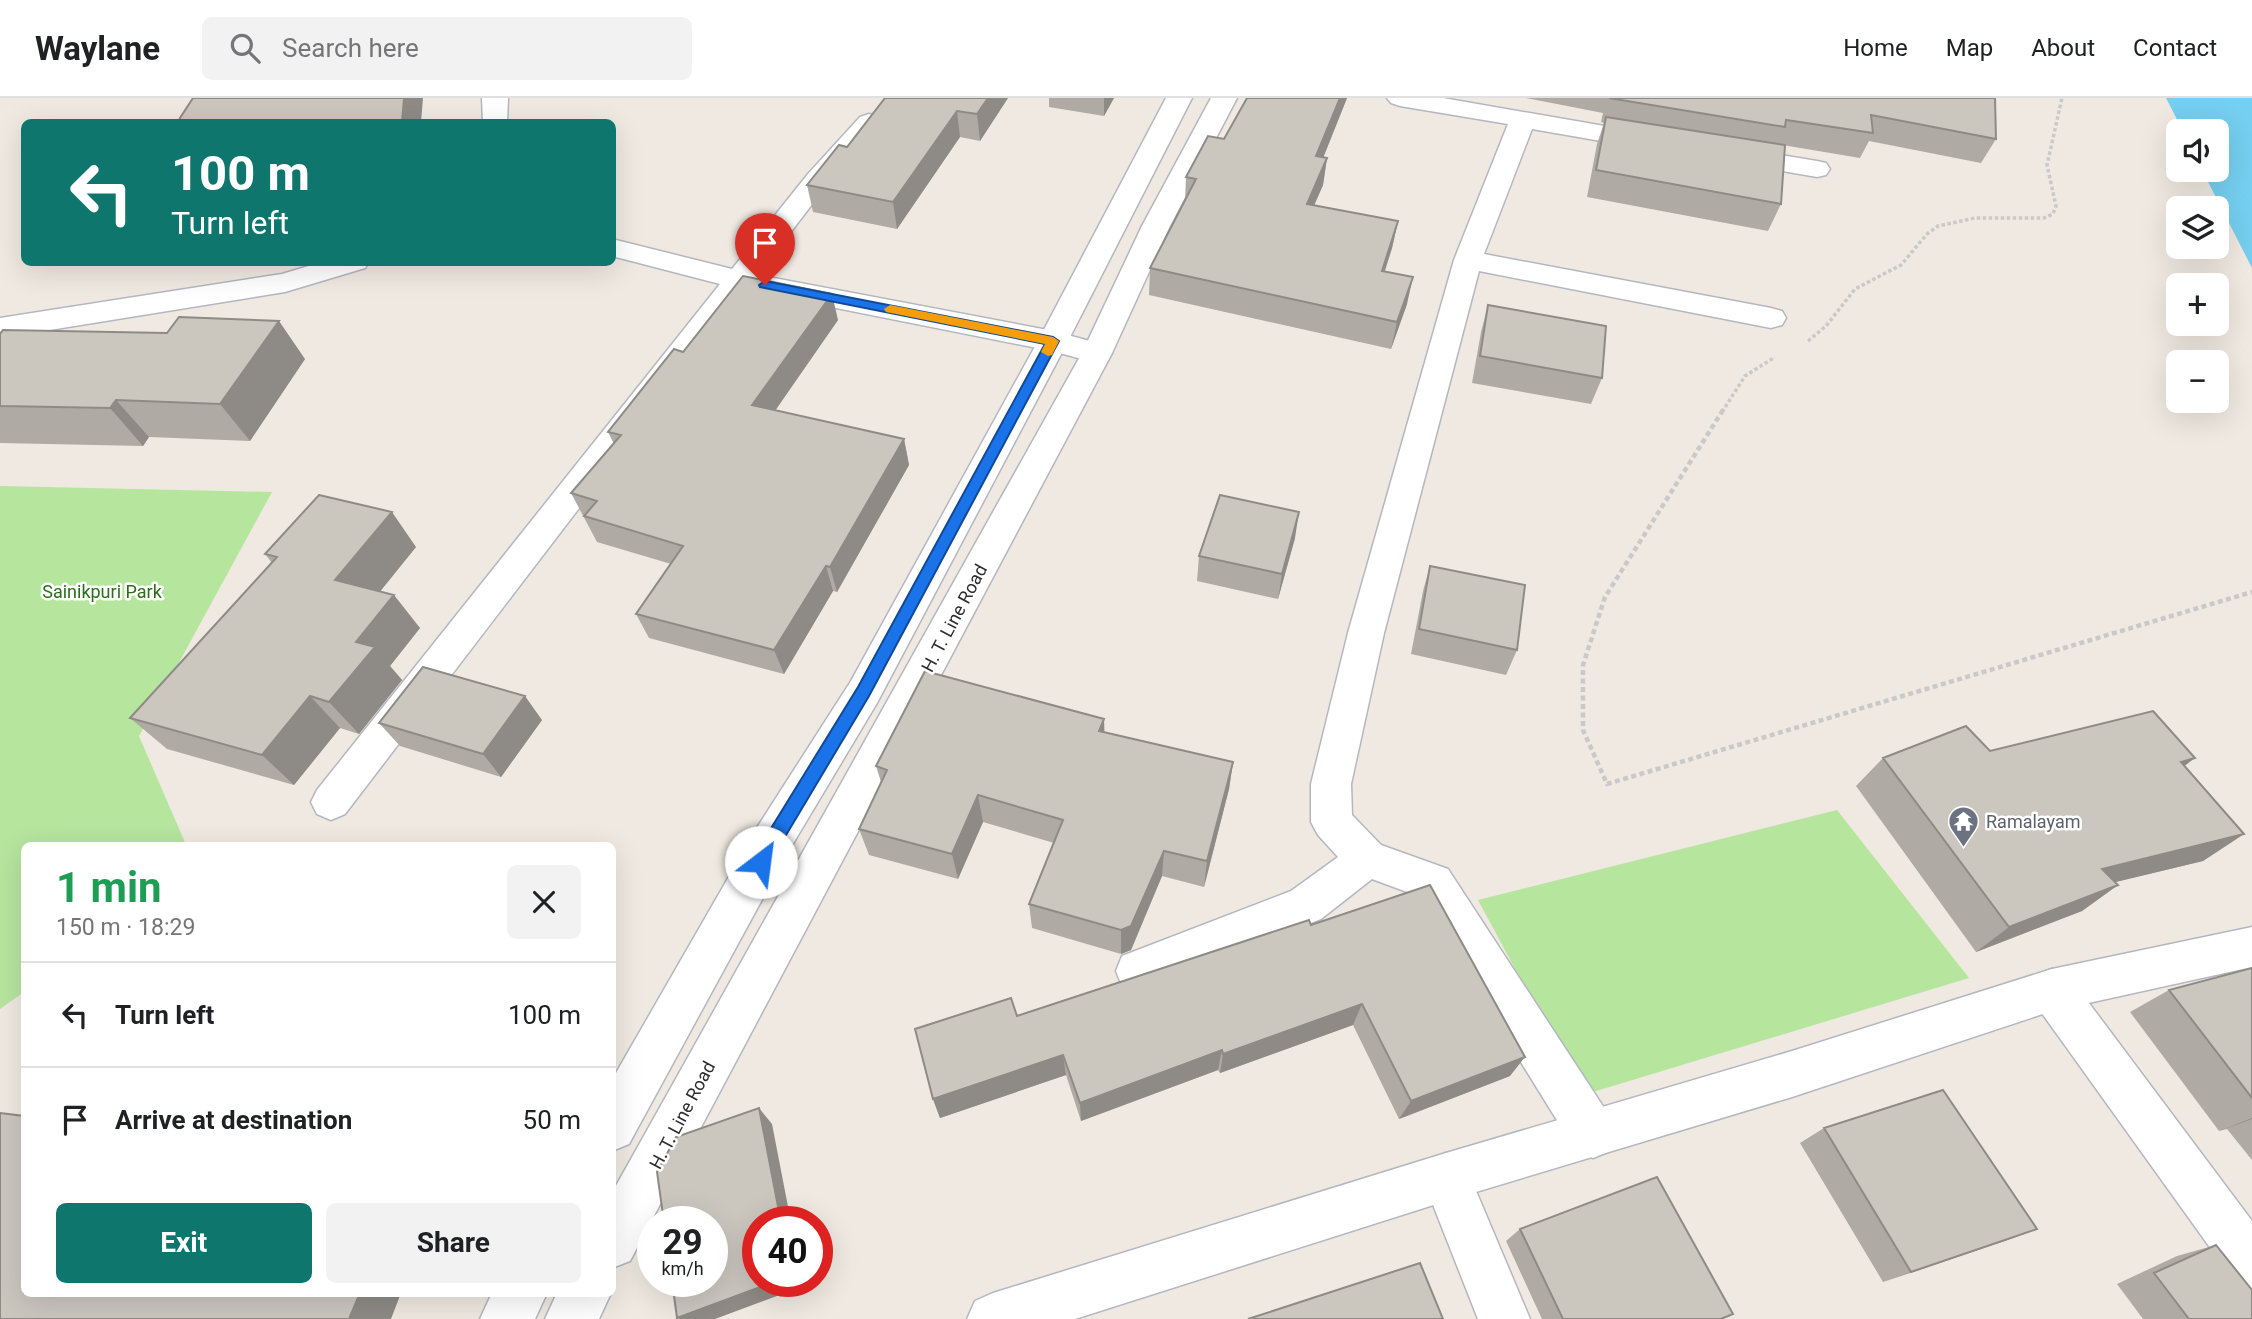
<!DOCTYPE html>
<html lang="en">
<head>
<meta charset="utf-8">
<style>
	:root { --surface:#fff; --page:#f2f2f2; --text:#202124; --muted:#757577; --line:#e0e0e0; --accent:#0f766e }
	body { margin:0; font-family:Roboto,sans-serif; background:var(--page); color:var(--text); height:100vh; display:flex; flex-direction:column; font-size:26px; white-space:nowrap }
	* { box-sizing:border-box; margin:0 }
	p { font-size:23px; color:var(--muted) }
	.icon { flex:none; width:38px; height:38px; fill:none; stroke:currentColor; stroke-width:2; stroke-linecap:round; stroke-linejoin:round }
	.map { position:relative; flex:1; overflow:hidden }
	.side { position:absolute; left:21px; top:744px; width:595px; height:455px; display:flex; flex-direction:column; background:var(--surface); border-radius:10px; box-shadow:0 7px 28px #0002 }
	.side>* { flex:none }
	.hud { position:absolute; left:21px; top:21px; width:595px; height:147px; border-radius:10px; box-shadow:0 7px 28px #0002; background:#0f766e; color:#fff; overflow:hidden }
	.tools { position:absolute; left:2166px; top:21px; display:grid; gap:14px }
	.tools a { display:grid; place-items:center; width:63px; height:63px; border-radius:10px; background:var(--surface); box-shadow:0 7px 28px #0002; font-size:35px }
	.speed { position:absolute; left:637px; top:1108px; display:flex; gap:14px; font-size:35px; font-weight:700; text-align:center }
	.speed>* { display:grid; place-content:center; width:91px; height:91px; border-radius:50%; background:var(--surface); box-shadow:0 7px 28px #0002; line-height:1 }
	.speed small { font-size:18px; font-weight:400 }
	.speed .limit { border:10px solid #d22; background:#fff; color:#111 }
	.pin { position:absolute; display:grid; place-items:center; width:60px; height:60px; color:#fff; margin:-72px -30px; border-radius:50% 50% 50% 0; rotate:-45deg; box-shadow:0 0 7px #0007 }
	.pin .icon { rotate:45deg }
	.me { position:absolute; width:77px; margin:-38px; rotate:30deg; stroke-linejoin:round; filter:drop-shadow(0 0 5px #0008) }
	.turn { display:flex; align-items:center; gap:24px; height:147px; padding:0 35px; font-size:32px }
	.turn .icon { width:91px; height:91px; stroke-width:2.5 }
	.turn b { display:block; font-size:49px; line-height:60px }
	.round { display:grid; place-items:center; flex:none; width:74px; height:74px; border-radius:10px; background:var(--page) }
	.head { display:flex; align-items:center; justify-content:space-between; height:119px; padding:0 35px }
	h1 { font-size:42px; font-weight:700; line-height:52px; color:#1e9e55 }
	.primary-button { display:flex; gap:14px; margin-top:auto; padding:14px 35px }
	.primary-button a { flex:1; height:80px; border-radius:10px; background:var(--accent); color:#fff; font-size:28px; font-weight:700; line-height:80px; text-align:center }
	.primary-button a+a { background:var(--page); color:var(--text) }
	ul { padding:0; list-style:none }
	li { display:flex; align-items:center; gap:21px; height:105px; padding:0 35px; border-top:2px solid var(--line) }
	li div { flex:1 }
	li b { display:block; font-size:26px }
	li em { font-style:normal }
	header { display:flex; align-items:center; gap:42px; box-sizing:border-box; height:98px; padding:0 35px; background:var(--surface); border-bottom:2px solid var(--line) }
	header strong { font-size:33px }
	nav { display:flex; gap:38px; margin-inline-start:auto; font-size:24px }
	.search { width:490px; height:63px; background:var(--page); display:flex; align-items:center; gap:18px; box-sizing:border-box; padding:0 24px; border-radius:10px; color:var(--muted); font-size:26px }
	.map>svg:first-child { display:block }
</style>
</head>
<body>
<header>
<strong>Waylane</strong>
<div class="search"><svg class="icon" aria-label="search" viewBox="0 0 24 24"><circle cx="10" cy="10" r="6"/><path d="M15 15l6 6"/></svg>Search here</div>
<nav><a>Home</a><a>Map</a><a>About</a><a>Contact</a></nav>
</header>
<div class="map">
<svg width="2252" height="1221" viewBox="0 0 2252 1221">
	<rect width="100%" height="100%" fill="#efe9e1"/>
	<path fill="#b6e59e" d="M 0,388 L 272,394 L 139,638 L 186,747 L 24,747 L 24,894 L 0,911 Z
		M 1837,712 L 1969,880 L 1583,997 L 1478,802 Z"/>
	<path fill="#75cff0" d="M 2166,0 L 2252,0 L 2252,170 L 2202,72 L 2217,72 L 2217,33 L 2183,33 Z"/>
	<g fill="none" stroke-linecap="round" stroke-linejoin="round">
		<defs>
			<path id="minor" d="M 482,0 L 508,0 L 507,24 L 483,24 Z
				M 1387,0 L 1443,0 L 1662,38 L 1666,44 L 1662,50 L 1653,52 L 1532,31 L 1484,156 L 1771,210 L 1782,213 L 1786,220 L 1782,227 L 1771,230 L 1479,173 L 1384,535 L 1351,686 L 1352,717 L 1381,747 L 1448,771 L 1610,1019 L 1617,1036 L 1610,1053 L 1593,1060 L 1576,1053 L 1418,798 L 1372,781 L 1321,821 L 1138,894 L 1122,888 L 1116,873 L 1122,858 L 1291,793 L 1338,759 L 1318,737 L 1311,724 L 1311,686 L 1348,535 L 1454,162 L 1508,26 L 1400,8 L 1391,5 Z
				M 869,16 L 878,19 L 882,24 L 826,88 L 758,177 L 1053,233 L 1108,248 L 1112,255 L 1108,262 L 1097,265 L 1052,253 L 746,192 L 345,716 L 331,722 L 317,716 L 311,704 L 317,692 L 720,186 L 612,158 L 612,141 L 732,171 L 808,76 L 860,19 Z
				M 1733,49 L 1817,63 L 1826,65 L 1830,71 L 1826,77 L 1817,79 L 1724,63 L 1720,57 L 1724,51 Z
				M 322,164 L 369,164 L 365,170 L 285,194 L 0,240 L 0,220 L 282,176 Z
				M 2052,871 L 2068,877 L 2252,1123 L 2252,1190 L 2234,1183 L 2036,907 L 2030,892 L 2036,877 Z
				M 1446,1055 L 1463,1062 L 1530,1221 L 1478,1221 L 1422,1079 L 1429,1062 Z"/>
			<path id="tertiary" d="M 1166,0 L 1192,0 L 1068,243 L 877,605 L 788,754 L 629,1046 L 612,1053 L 612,982 L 758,728 L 851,583 L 1038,243 Z
				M 1211,0 L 1237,0 L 1170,128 L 1112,255 L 630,1163 L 612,1170 L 612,1095 L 1082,255 L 1142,128 Z
				M 2252,829 L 2252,869 L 2052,913 L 1792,999 L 1446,1103 L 1075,1221 L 967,1221 L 975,1203 L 993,1195 L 1446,1055 L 1792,953 L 2052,871 Z
				M 492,1195 L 547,1195 L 535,1221 L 480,1221 Z
				M 557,1195 L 611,1195 L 599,1221 L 545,1221 Z"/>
		</defs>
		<use href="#minor" stroke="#b4b7c1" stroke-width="3"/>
		<use href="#tertiary" stroke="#b4b7c1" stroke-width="3"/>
		<path stroke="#c9c9c9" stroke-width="3.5" stroke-dasharray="3.5 2.5" stroke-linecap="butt" d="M 1808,243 L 1826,228 L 1855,191 L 1901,167 L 1927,136 L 1938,128 L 1975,120 L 2044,120 L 2053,116 L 2056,108 L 2047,67 L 2062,0
			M 1722,314 L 1745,278 L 1775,259"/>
		<path stroke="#c9c9c9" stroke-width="4.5" stroke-dasharray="5 3.5" stroke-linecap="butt" d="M 1723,312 L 1605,499 L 1583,567 L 1583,632 L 1607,686 L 2252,494"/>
		<use href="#minor" fill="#fff" fill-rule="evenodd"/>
		<use href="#tertiary" fill="#fff" fill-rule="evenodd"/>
	</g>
	<path fill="#afaba4" d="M 885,0 L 1008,0 L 980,43 L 960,39 L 897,131 L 813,114 L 807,87 L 847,49 Z
		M 1049,0 L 1114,0 L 1104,18 L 1049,9 Z
		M 1247,0 L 1347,0 L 1323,60 L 1327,60 L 1323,87 L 1314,107 L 1398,123 L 1392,150 L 1385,173 L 1407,206 L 1391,251 L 1149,197 L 1150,170 L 1185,103 L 1186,79 L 1224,41 Z
		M 1526,0 L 1995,0 L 1996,41 L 1981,65 L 1869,43 L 1860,60 L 1777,46 L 1781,106 L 1768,133 L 1587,99 L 1597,46 L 1604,25 L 1601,24 L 1603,15 Z
		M 1488,207 L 1602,280 L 1591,306 L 1472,285 L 1481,234 Z
		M 838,222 L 775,313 L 904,341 L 909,367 L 837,494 L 833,493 L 784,576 L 649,540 L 636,516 L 671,466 L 597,444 L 571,395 L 614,346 L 608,334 L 683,254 Z
		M 0,236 L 305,261 L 250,343 L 149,339 L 143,348 L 0,345 Z
		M 1295,440 L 1278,501 L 1197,483 L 1199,458 Z
		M 416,449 L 380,493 L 420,530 L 390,568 L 402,582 L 359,636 L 340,630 L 294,687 L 167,651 L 130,620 L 272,465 L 265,456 Z
		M 1430,468 L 1517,552 L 1506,577 L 1411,556 L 1423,493 Z
		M 542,622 L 501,679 L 400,648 L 379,625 Z
		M 1104,635 L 1233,664 L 1229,691 L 1204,789 L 1162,778 L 1131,852 L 1121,856 L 1032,830 L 1029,806 L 1054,745 L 983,724 L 958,781 L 869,757 L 859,731 L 881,684 L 876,668 Z
		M 1990,653 L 2185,668 L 2244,736 L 2203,763 L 2115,784 L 2118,787 L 2082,813 L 1976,854 L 1856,688 L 1883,660 Z
		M 1311,827 L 1510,978 L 1399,1021 L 1353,927 L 1220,975 L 1218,972 L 1081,1023 L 1066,977 L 940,1020 L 933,1001 L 1017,918 Z
		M 2252,870 L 2252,1062 L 2227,1031 L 2219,1033 L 2130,914 L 2169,892 Z
		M 1824,1030 L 2037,1131 L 1883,1184 L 1800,1045 Z
		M 1520,1131 L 1722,1221 L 1542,1221 L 1506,1143 Z
		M 2216,1147 L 2252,1221 L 2143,1221 L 2117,1186 L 2177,1158 Z"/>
	<path fill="#8e8b86" d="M 404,0 L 423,0 L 421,24 L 402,24 Z
		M 988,0 L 1008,0 L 980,43 L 977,16 Z
		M 1104,0 L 1114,0 L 1104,18 Z
		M 1340,0 L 1347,0 L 1313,85 L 1316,58 Z
		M 957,13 L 960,39 L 897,131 L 893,104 Z
		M 1327,60 L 1323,87 L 1303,133 L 1307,106 Z
		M 1398,123 L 1392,150 L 1376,199 L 1382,173 Z
		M 1413,179 L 1407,206 L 1391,251 L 1397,224 Z
		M 832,196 L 838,222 L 760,334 L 752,307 Z
		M 279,223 L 305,261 L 250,343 L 220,306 Z
		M 116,302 L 149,339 L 143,348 L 110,310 Z
		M 904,341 L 909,367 L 837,494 L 830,469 Z
		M 392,414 L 416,449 L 362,516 L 335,482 Z
		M 1299,414 L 1295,440 L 1278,501 L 1282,476 Z
		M 826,468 L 833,493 L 784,576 L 774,552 Z
		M 394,497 L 420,530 L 390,568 L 402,582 L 359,636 L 329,604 L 356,544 Z
		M 310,598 L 340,630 L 294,687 L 262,657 Z
		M 525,598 L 542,622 L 501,679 L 483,656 Z
		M 1104,621 L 1105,649 L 1099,633 Z
		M 2195,660 L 2158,688 L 2181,664 Z
		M 1233,664 L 1229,691 L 1204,789 L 1207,763 Z
		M 978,697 L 983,724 L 958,781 L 952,756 Z
		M 2244,736 L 2203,763 L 2066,796 L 2102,771 Z
		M 1164,753 L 1162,778 L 1131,852 L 1121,856 L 1121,832 Z
		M 2118,787 L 2082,813 L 1976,854 L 2009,829 Z
		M 1362,906 L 1353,927 L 1220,975 L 1223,956 Z
		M 1222,952 L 1218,972 L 1081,1023 L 1080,1005 Z
		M 1063,957 L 1066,977 L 940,1020 L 933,1001 Z
		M 1525,959 L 1510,978 L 1399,1021 L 1411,1003 Z
		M 759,1010 L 772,1026 L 791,1124 L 781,1124 Z
		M 2252,1020 L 2252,1021 L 2219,1033 Z
		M 2037,1131 L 2005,1143 L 1883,1184 L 1911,1174 Z
		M 776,1183 L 803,1183 L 804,1188 L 715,1221 L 680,1221 L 677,1220 Z
		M 360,1195 L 401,1195 L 391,1221 L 349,1221 Z"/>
	<path fill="#cbc7bf" stroke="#8e8b86" stroke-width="2" d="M 193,0 L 404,0 L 402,24 L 178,24 L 180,20 Z
		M 885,0 L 988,0 L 977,16 L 957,13 L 893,104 L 807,87 L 839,47 L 847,49 Z
		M 1247,0 L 1340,0 L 1316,58 L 1327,60 L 1307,106 L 1398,123 L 1382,173 L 1413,179 L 1397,224 L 1150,170 L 1196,81 L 1186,79 L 1208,38 L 1224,41 Z
		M 1609,0 L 1995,0 L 1996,41 L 1871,17 L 1873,35 L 1786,22 L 1785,29 Z
		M 1606,19 L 1785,47 L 1781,106 L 1596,72 Z
		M 743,178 L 832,196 L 752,307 L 904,341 L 830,469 L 826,468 L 774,552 L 636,516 L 683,448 L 584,418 L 597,403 L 571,395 L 621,337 L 608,334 L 674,251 L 683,254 Z
		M 1488,207 L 1606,228 L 1602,280 L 1480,258 Z
		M 179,219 L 279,223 L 220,306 L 116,302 L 110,310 L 0,308 L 0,236 L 3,232 L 167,235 Z
		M 319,397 L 392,414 L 335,482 L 394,497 L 356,544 L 375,549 L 329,604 L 310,598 L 262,657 L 130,620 L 277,459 L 265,456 Z
		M 1220,397 L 1299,414 L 1282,476 L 1199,458 Z
		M 1430,468 L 1525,487 L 1517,552 L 1419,531 Z
		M 423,569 L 525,598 L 483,656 L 379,625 Z
		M 925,573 L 1104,621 L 1099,633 L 1233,664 L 1207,763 L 1164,753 L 1131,828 L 1121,832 L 1029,806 L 1063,722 L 978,697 L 952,756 L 859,731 L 887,672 L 876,668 Z
		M 2153,613 L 2195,660 L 2181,664 L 2244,736 L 2102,771 L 2118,787 L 2009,829 L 1883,660 L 1966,628 L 1990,653 Z
		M 1430,787 L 1525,959 L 1411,1003 L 1362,906 L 1223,956 L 1222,952 L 1080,1005 L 1063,957 L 933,1001 L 915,931 L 1011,900 L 1017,918 L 1309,822 L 1311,827 Z
		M 2252,870 L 2252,1000 L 2169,892 Z
		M 1943,992 L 2037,1131 L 1911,1174 L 1824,1030 Z
		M 759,1010 L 781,1124 L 758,1124 L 758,1183 L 776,1183 L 677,1220 L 672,1183 L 712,1183 L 712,1124 L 664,1124 L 657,1074 L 676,1039 Z
		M 0,1015 L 24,1018 L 24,1195 L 360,1195 L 349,1221 L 0,1221 Z
		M 1657,1079 L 1733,1216 L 1721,1221 L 1563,1221 L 1520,1131 Z
		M 2216,1147 L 2252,1192 L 2252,1221 L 2189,1221 L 2154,1175 Z
		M 1420,1165 L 1443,1221 L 1248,1221 Z"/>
	<path fill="#1a73e8" stroke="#114b97" stroke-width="2" d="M 765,183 L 1053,239 L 1059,243 L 869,598 L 767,769 L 761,771 L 754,769 L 752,764 L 754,758 L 858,589 L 1045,246 L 760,189 L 759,187 Z"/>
	<path fill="#f59e0b" d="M 890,207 L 1053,239 L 1059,243 L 1052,257 L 1048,258 L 1041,254 L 1045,246 L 886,214 L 884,211 Z"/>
	<defs>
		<symbol id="temple-pin" viewBox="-11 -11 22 30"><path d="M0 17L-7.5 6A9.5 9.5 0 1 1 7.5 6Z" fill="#6b7280" stroke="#fff"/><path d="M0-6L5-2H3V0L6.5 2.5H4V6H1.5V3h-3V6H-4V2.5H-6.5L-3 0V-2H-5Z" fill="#fff"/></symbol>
	</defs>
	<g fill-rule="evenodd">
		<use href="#temple-pin" x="1946" y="706" width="35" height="47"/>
	</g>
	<g text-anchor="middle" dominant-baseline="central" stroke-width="5" stroke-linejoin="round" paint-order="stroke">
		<g font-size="18" fill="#2c6e1b" stroke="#fff">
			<text x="102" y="493">Sainikpuri Park</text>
		</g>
		<g font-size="18" fill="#2e2e2e" stroke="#fff">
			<text transform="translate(954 520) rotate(-62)">H. T. Line Road</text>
			<text transform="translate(682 1017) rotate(-62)">H. T. Line Road</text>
		</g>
		<g font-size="18" fill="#5b616d" stroke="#fff" text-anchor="start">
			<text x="1986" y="723">Ramalayam</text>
		</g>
	</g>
</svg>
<div class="tools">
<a><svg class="icon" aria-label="sound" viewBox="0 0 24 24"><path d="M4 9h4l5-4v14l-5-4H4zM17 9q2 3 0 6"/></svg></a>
<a><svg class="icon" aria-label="layers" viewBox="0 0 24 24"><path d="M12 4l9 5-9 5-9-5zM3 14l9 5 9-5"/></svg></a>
<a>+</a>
<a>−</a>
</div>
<div class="speed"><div>29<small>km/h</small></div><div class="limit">40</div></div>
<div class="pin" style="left:765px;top:187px;background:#d93025"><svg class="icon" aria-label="arrive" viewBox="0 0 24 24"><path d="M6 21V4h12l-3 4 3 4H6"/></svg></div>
<svg class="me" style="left:761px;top:764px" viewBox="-20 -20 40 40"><circle r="19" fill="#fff"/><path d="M0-13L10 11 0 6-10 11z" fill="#1a73e8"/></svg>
<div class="hud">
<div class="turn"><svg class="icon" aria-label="left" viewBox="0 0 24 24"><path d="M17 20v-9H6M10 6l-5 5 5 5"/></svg><div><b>100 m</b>Turn left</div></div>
</div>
<section class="side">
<div class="head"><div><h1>1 min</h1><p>150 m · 18:29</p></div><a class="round"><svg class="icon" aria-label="close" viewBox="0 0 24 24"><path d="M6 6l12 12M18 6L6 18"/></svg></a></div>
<ul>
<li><svg class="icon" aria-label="left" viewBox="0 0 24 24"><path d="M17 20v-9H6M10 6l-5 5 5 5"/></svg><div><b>Turn left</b></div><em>100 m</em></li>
<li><svg class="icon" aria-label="arrive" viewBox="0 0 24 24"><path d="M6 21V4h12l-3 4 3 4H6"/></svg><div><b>Arrive at destination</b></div><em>50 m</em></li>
</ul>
<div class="primary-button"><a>Exit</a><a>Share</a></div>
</section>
</div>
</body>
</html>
